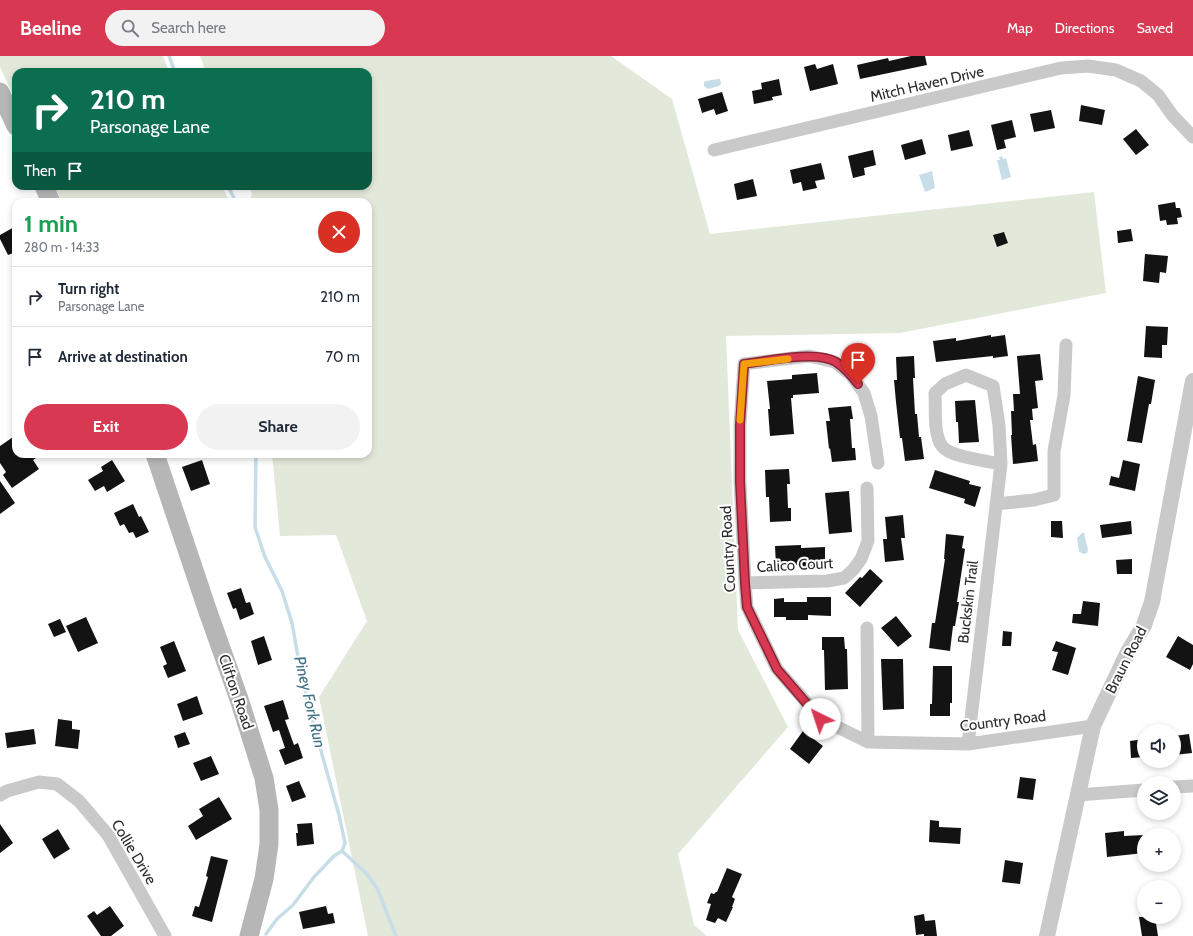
<!DOCTYPE html>
<html lang="en">
<head>
<meta charset="utf-8">
<style>
	:root { --surface:#fff; --page:#f2f2f3; --text:#1f2937; --muted:#747a83; --line:#e0e1e3; --accent:#d83851 }
	body { margin:0; font-family:Cabin,sans-serif; background:var(--page); color:var(--text); height:100vh; display:flex; flex-direction:column; font-size:15px; white-space:nowrap }
	* { box-sizing:border-box; margin:0 }
	p { font-size:13px; color:var(--muted) }
	.icon { flex:none; width:22px; height:22px; fill:none; stroke:currentColor; stroke-width:2; stroke-linecap:round; stroke-linejoin:round }
	.map { position:relative; flex:1; overflow:hidden }
	.panel { position:absolute; left:12px; top:142px; width:360px; height:260px; display:flex; flex-direction:column; background:var(--surface); border-radius:12px; box-shadow:0 2px 6px #0003 }
	.panel>* { flex:none }
	.banner { position:absolute; left:12px; top:12px; width:360px; height:122px; border-radius:12px; box-shadow:0 2px 6px #0003; background:#0b6e4f; color:#fff; overflow:hidden }
	.tools { position:absolute; left:1137px; top:668px; display:grid; gap:8px }
	.tools a { display:grid; place-items:center; width:44px; height:44px; border-radius:50%; background:var(--surface); box-shadow:0 2px 6px #0003; font-size:20px }
	.pin { position:absolute; display:grid; place-items:center; width:34px; height:34px; color:#fff; margin:-41px -17px; border-radius:50% 50% 50% 0; rotate:-45deg; box-shadow:0 0 4px #0007 }
	.pin .icon { rotate:45deg }
	.me { position:absolute; width:44px; margin:-22px; rotate:319deg; stroke-linejoin:round; filter:drop-shadow(0 0 3px #0008) }
	.turn { display:flex; align-items:center; gap:14px; height:84px; padding:0 12px; font-size:18px }
	.turn .icon { width:52px; height:52px; stroke-width:2.5 }
	.turn b { display:block; font-size:28px; line-height:34px }
	.then { display:flex; align-items:center; height:38px; padding:0 12px; background:#0003; gap:8px; font-size:15px }
	.round { display:grid; place-items:center; flex:none; width:42px; height:42px; border-radius:21px; background:var(--page) }
	.overview { display:flex; align-items:center; justify-content:space-between; height:68px; padding:0 12px }
	h1 { font-size:24px; font-weight:700; line-height:30px; color:#1e9e55 }
	.cta { display:flex; gap:8px; margin-top:auto; padding:8px 12px }
	.cta a { flex:1; height:46px; border-radius:24px; background:var(--accent); color:#fff; font-size:16px; font-weight:700; line-height:46px; text-align:center }
	.cta a+a { background:var(--page); color:var(--text) }
	ul { padding:0; list-style:none }
	li { display:flex; align-items:center; gap:12px; height:60px; padding:0 12px; border-top:1px solid var(--line) }
	li div { flex:1 }
	li b { display:block; font-size:15px }
	li em { font-style:normal }
	header { display:flex; align-items:center; gap:24px; box-sizing:border-box; height:56px; padding:0 20px; background:var(--accent); color:#fff }
	header strong { font-size:19px }
	nav { display:flex; gap:22px; margin-inline-start:auto; font-size:14px }
	.search { width:280px; height:36px; background:var(--page); display:flex; align-items:center; gap:10px; box-sizing:border-box; padding:0 14px; border-radius:22px; color:var(--muted); font-size:15px }
	.map>svg:first-child { display:block }
</style>
</head>
<body>
<header>
<strong>Beeline</strong>
<div class="search"><svg class="icon" aria-label="search" viewBox="0 0 24 24"><circle cx="10" cy="10" r="6"/><path d="M15 15l6 6"/></svg>Search here</div>
<nav><a>Map</a><a>Directions</a><a>Saved</a></nav>
</header>
<div class="map">
<svg width="1193" height="880" viewBox="0 0 1193 880">
	<rect width="100%" height="100%" fill="#fff"/>
	<path fill="#e3e9da" d="M 0,0 L 163,0 L 169,16 L 16,16 L 16,46 L 0,11 Z
		M 200,0 L 611,0 L 672,43 L 710,178 L 1094,136 L 1106,237 L 900,277 L 726,280 L 738,574 L 788,671 L 678,798 L 694,869 L 707,880 L 368,880 L 319,641 L 367,565 L 336,479 L 280,480 L 272,398 L 368,398 L 368,146 L 250,146 L 252,138 L 249,130 L 368,130 L 368,16 L 206,16 Z
		M 55,130 L 222,130 L 230,146 L 62,146 Z"/>
	<path fill="#c7dde8" d="M 718,23 L 720,23 L 721,28 L 719,30 L 708,33 L 704,30 L 704,26 L 706,25 Z
		M 1002,100 L 1003,103 L 1006,102 L 1011,121 L 1002,124 L 997,104 L 1000,104 L 999,101 Z
		M 932,115 L 935,132 L 925,136 L 919,119 Z
		M 1082,477 L 1084,477 L 1088,494 L 1087,497 L 1084,498 L 1079,496 L 1077,482 Z"/>
	<g fill="none" stroke-linecap="round" stroke-linejoin="round">
		<path stroke="#c7dde8" stroke-width="3.5" d="M 169,0 L 175,16
			M 228,130 L 236,146
			M 256,398 L 255,471 L 265,501 L 282,535 L 292,567 L 300,612 L 311,659 L 339,759 L 345,787 L 342,795 L 366,817 L 377,832 L 396,880
			M 266,878 L 277,863 L 293,849 L 314,821 L 334,800 L 342,795"/>
	</g>
	<path fill="#131313" d="M 911,0 L 925,0 L 927,9 L 860,23 L 857,9 L 888,2 L 889,5 Z
		M 815,8 L 817,13 L 833,8 L 838,28 L 810,35 L 804,11 Z
		M 779,23 L 782,39 L 772,41 L 773,44 L 754,48 L 752,35 L 762,33 L 761,27 Z
		M 722,36 L 728,55 L 716,59 L 714,53 L 702,57 L 698,43 Z
		M 1081,49 L 1105,54 L 1102,69 L 1079,65 Z
		M 1051,54 L 1055,72 L 1034,76 L 1030,58 Z
		M 1012,64 L 1016,81 L 1004,84 L 1006,92 L 997,94 L 991,69 Z
		M 1136,73 L 1149,89 L 1136,99 L 1123,83 Z
		M 969,74 L 973,90 L 951,95 L 948,79 Z
		M 922,83 L 926,98 L 905,104 L 901,89 Z
		M 873,94 L 876,109 L 864,112 L 865,119 L 853,122 L 848,100 Z
		M 821,107 L 825,123 L 815,125 L 817,132 L 803,135 L 801,126 L 793,128 L 790,114 Z
		M 753,123 L 757,140 L 737,144 L 734,128 Z
		M 1175,146 L 1176,152 L 1180,152 L 1182,161 L 1177,162 L 1178,168 L 1167,169 L 1166,164 L 1160,165 L 1158,149 Z
		M 16,170 L 16,196 L 8,199 L 0,183 L 0,179 Z
		M 1131,173 L 1133,185 L 1118,187 L 1117,175 Z
		M 1004,176 L 1008,187 L 997,191 L 993,179 Z
		M 1145,198 L 1168,200 L 1166,217 L 1160,216 L 1159,227 L 1143,225 Z
		M 1146,270 L 1168,271 L 1167,289 L 1162,289 L 1162,302 L 1144,301 Z
		M 991,279 L 991,281 L 1005,279 L 1008,300 L 993,302 L 993,300 L 936,306 L 933,285 L 956,282 L 956,285 Z
		M 1040,298 L 1043,324 L 1035,325 L 1038,352 L 1032,353 L 1033,364 L 1030,364 L 1033,389 L 1036,388 L 1038,405 L 1013,408 L 1011,379 L 1012,379 L 1011,355 L 1014,355 L 1013,338 L 1020,338 L 1017,300 Z
		M 914,300 L 915,322 L 913,322 L 915,358 L 917,358 L 919,381 L 921,381 L 924,403 L 905,405 L 902,382 L 900,382 L 896,346 L 894,324 L 897,324 L 896,301 Z
		M 817,317 L 819,337 L 793,339 L 793,342 L 791,342 L 794,378 L 770,380 L 768,353 L 770,353 L 767,325 L 792,323 L 792,319 Z
		M 1138,320 L 1155,324 L 1151,348 L 1149,348 L 1142,387 L 1127,385 Z
		M 975,344 L 979,386 L 959,387 L 958,366 L 956,366 L 955,345 Z
		M 851,350 L 853,363 L 850,363 L 852,392 L 855,392 L 856,404 L 832,406 L 830,392 L 829,393 L 826,365 L 830,365 L 828,352 Z
		M 16,379 L 16,398 L 42,398 L 33,404 L 39,413 L 12,432 L 3,419 L 6,416 L 0,407 L 0,390 Z
		M 112,404 L 125,425 L 107,436 L 104,430 L 95,435 L 88,424 L 103,415 L 101,411 Z
		M 202,404 L 210,428 L 191,435 L 182,411 Z
		M 1123,404 L 1140,408 L 1135,435 L 1109,429 L 1111,420 L 1119,422 Z
		M 789,413 L 790,428 L 787,428 L 788,452 L 791,452 L 791,465 L 770,466 L 769,441 L 766,441 L 765,414 Z
		M 935,414 L 970,425 L 969,428 L 981,431 L 975,451 L 964,447 L 965,443 L 929,432 Z
		M 0,425 L 15,447 L 0,458 Z
		M 849,435 L 852,476 L 829,478 L 825,437 Z
		M 133,448 L 139,461 L 141,460 L 149,476 L 136,482 L 133,476 L 129,477 L 124,468 L 120,470 L 114,457 Z
		M 903,459 L 905,482 L 901,482 L 904,504 L 885,506 L 883,483 L 887,483 L 885,461 Z
		M 1051,465 L 1062,465 L 1063,482 L 1051,481 Z
		M 1131,465 L 1132,478 L 1102,482 L 1100,469 Z
		M 946,478 L 964,480 L 962,492 L 965,493 L 957,546 L 959,546 L 955,570 L 953,570 L 950,595 L 929,592 L 932,567 L 935,567 L 945,503 L 944,503 Z
		M 801,489 L 801,492 L 825,491 L 825,511 L 800,512 L 800,509 L 776,510 L 775,490 Z
		M 1132,503 L 1132,518 L 1117,518 L 1116,504 Z
		M 870,513 L 883,525 L 860,551 L 845,537 L 860,521 L 862,522 Z
		M 241,532 L 246,547 L 250,546 L 254,558 L 240,564 L 236,552 L 233,553 L 227,537 Z
		M 807,541 L 831,541 L 831,560 L 808,559 L 808,564 L 786,564 L 786,561 L 774,561 L 774,543 L 784,542 L 784,546 L 807,546 Z
		M 1083,545 L 1100,547 L 1098,570 L 1072,567 L 1073,558 L 1081,558 Z
		M 896,560 L 912,580 L 898,591 L 881,572 Z
		M 86,561 L 98,587 L 78,596 L 66,570 Z
		M 60,563 L 66,576 L 54,581 L 48,568 Z
		M 1003,575 L 1012,576 L 1011,590 L 1002,590 Z
		M 264,580 L 272,604 L 258,609 L 251,585 Z
		M 1178,580 L 1193,589 L 1193,608 L 1190,614 L 1166,601 Z
		M 822,581 L 844,581 L 845,593 L 847,593 L 848,633 L 825,634 L 824,594 L 822,594 Z
		M 174,585 L 186,615 L 168,622 L 163,610 L 167,608 L 160,591 Z
		M 1056,585 L 1076,592 L 1068,619 L 1052,614 L 1058,596 L 1052,595 Z
		M 881,603 L 903,603 L 904,653 L 883,654 Z
		M 933,610 L 952,610 L 952,647 L 950,647 L 950,660 L 930,660 L 930,648 L 932,648 Z
		M 197,640 L 203,658 L 183,665 L 177,648 Z
		M 283,644 L 289,663 L 285,664 L 294,689 L 298,687 L 303,702 L 285,709 L 279,694 L 285,692 L 279,674 L 273,676 L 264,650 Z
		M 58,663 L 72,665 L 72,673 L 80,674 L 78,693 L 55,690 Z
		M 34,673 L 36,688 L 7,692 L 5,677 Z
		M 803,675 L 823,690 L 809,708 L 790,693 Z
		M 185,676 L 190,688 L 178,692 L 174,680 Z
		M 1189,678 L 1192,697 L 1174,699 L 1174,680 Z
		M 1144,683 L 1144,701 L 1131,702 L 1130,685 Z
		M 211,700 L 219,718 L 201,725 L 193,707 Z
		M 1020,721 L 1036,723 L 1033,744 L 1017,742 Z
		M 299,725 L 306,741 L 292,746 L 286,730 Z
		M 219,741 L 232,763 L 196,784 L 188,770 L 203,760 L 199,753 Z
		M 930,764 L 939,765 L 939,771 L 961,772 L 960,788 L 929,786 Z
		M 312,767 L 314,788 L 297,790 L 296,777 L 298,777 L 297,768 Z
		M 0,768 L 13,787 L 0,797 Z
		M 58,773 L 70,793 L 54,803 L 42,783 Z
		M 1124,775 L 1124,780 L 1144,779 L 1144,797 L 1107,801 L 1105,777 Z
		M 211,800 L 228,804 L 212,866 L 192,860 L 195,850 L 199,851 L 208,821 L 206,820 Z
		M 1005,804 L 1023,807 L 1020,828 L 1002,826 Z
		M 727,812 L 742,818 L 732,841 L 735,843 L 732,851 L 733,851 L 726,866 L 718,862 L 715,867 L 706,864 L 711,848 L 707,847 L 711,837 L 714,838 L 716,836 L 717,836 Z
		M 110,850 L 124,870 L 111,880 L 101,880 L 87,860 L 94,855 L 97,859 Z
		M 326,850 L 328,858 L 333,857 L 335,867 L 303,873 L 299,856 Z
		M 924,858 L 925,865 L 935,864 L 937,880 L 924,880 L 924,878 L 916,879 L 914,860 Z
		M 1139,861 L 1155,861 L 1158,880 L 1142,880 Z"/>
	<g fill="none" stroke-linecap="round" stroke-linejoin="round">
		<path stroke="#c9c9c9" stroke-width="13" d="M 714,94 L 1061,12 L 1088,10 L 1116,14 L 1141,25 L 1158,39 L 1173,60 L 1193,81
			M 878,407 L 871,360 L 864,337 L 851,319 L 835,306 L 809,300 L 744,308 L 740,369 L 740,426 L 745,527 L 747,551 L 777,613 L 821,663 L 868,686 L 968,688 L 1093,670
			M 996,448 L 1034,444 L 1054,439 L 1054,395 L 1064,339 L 1066,289
			M 745,527 L 827,525 L 844,522 L 853,514 L 861,503 L 868,485 L 867,432
			M 867,572 L 868,686
			M 968,688 L 1001,408 L 999,369 L 993,330 L 966,319 L 945,328 L 935,337 C 936,352 933,378 942,390 C 949,401 988,405 1001,408
			M 1174,731 L 1193,730
			M 0,739 L 7,735 L 39,726 L 57,728 L 79,745 L 108,779 L 165,880
			M 1078,739 L 1144,734"/>
		<path stroke="#c9c9c9" stroke-width="16" d="M 1047,880 L 1093,670 L 1128,596 L 1144,569 L 1152,546 L 1193,325"/>
		<path stroke="#b6b6b6" stroke-width="19" d="M 0,36 L 16,70
			M 44,130 L 51,146
			M 155,398 L 207,553 L 239,643 L 264,722 L 269,754 L 269,788 L 264,823 L 249,880"/>
	</g>
	<g fill="none" stroke-linecap="round" stroke-linejoin="round">
		<defs>
			<path id="route" d="M 820,663 L 777,613 L 747,551 L 745,527 L 740,426 L 740,369 L 744,308 C 767,305 816,294 836,306 C 845,312 852,320 858,328"/>
		</defs>
		<use href="#route" stroke="#8c2435" stroke-width="10"/>
		<use href="#route" stroke="#d83851" stroke-width="7"/>
		<path stroke="#f59e0b" stroke-width="7" d="M 740,364 L 744,308 L 788,303"/>
	</g>
	<g text-anchor="middle" dominant-baseline="central" stroke-width="4" stroke-linejoin="round" paint-order="stroke">
		<g font-size="15" fill="#2c2c2c" stroke="#fff">
			<text transform="translate(927 28) rotate(-13)">Mitch Haven Drive</text>
			<text transform="translate(728 493) rotate(-93)">Country Road</text>
			<text transform="translate(795 509) rotate(-3)">Calico Court</text>
			<text transform="translate(968 546) rotate(-83)">Buckskin Trail</text>
			<text transform="translate(1126 604) rotate(-63)">Braun Road</text>
			<text transform="translate(236 636) rotate(71)">Clifton Road</text>
			<text transform="translate(1003 665) rotate(-7)">Country Road</text>
			<text transform="translate(134 796) rotate(59)">Collie Drive</text>
		</g>
		<g font-size="16" font-style="italic" fill="#407187" stroke="#fff">
			<text transform="translate(310 646) rotate(77)">Piney Fork Run</text>
		</g>
	</g>
</svg>
<div class="tools">
<a><svg class="icon" aria-label="sound" viewBox="0 0 24 24"><path d="M4 9h4l5-4v14l-5-4H4zM17 9q2 3 0 6"/></svg></a>
<a><svg class="icon" aria-label="layers" viewBox="0 0 24 24"><path d="M12 4l9 5-9 5-9-5zM3 14l9 5 9-5"/></svg></a>
<a>+</a>
<a>−</a>
</div>
<div class="pin" style="left:858px;top:328px;background:#d93025"><svg class="icon" aria-label="arrive" viewBox="0 0 24 24"><path d="M6 21V4h12l-3 4 3 4H6"/></svg></div>
<svg class="me" style="left:820px;top:663px" viewBox="-20 -20 40 40"><circle r="19" fill="#fff"/><path d="M0-13L10 11 0 6-10 11z" fill="#d83851"/></svg>
<div class="banner">
<div class="turn"><svg class="icon" aria-label="right" viewBox="0 0 24 24"><path d="M7 20v-9h11M14 6l5 5-5 5"/></svg><div><b>210 m</b>Parsonage Lane</div></div>
<div class="then">Then<svg class="icon" aria-label="arrive" viewBox="0 0 24 24"><path d="M6 21V4h12l-3 4 3 4H6"/></svg></div>
</div>
<section class="panel">
<div class="overview"><div><h1>1 min</h1><p>280 m · 14:33</p></div><a class="round" style="background:#d93025;color:#fff"><svg class="icon" aria-label="close" viewBox="0 0 24 24"><path d="M6 6l12 12M18 6L6 18"/></svg></a></div>
<ul>
<li><svg class="icon" aria-label="right" viewBox="0 0 24 24"><path d="M7 20v-9h11M14 6l5 5-5 5"/></svg><div><b>Turn right</b><p>Parsonage Lane</p></div><em>210 m</em></li>
<li><svg class="icon" aria-label="arrive" viewBox="0 0 24 24"><path d="M6 21V4h12l-3 4 3 4H6"/></svg><div><b>Arrive at destination</b></div><em>70 m</em></li>
</ul>
<div class="cta"><a>Exit</a><a>Share</a></div>
</section>
</div>
</body>
</html>
